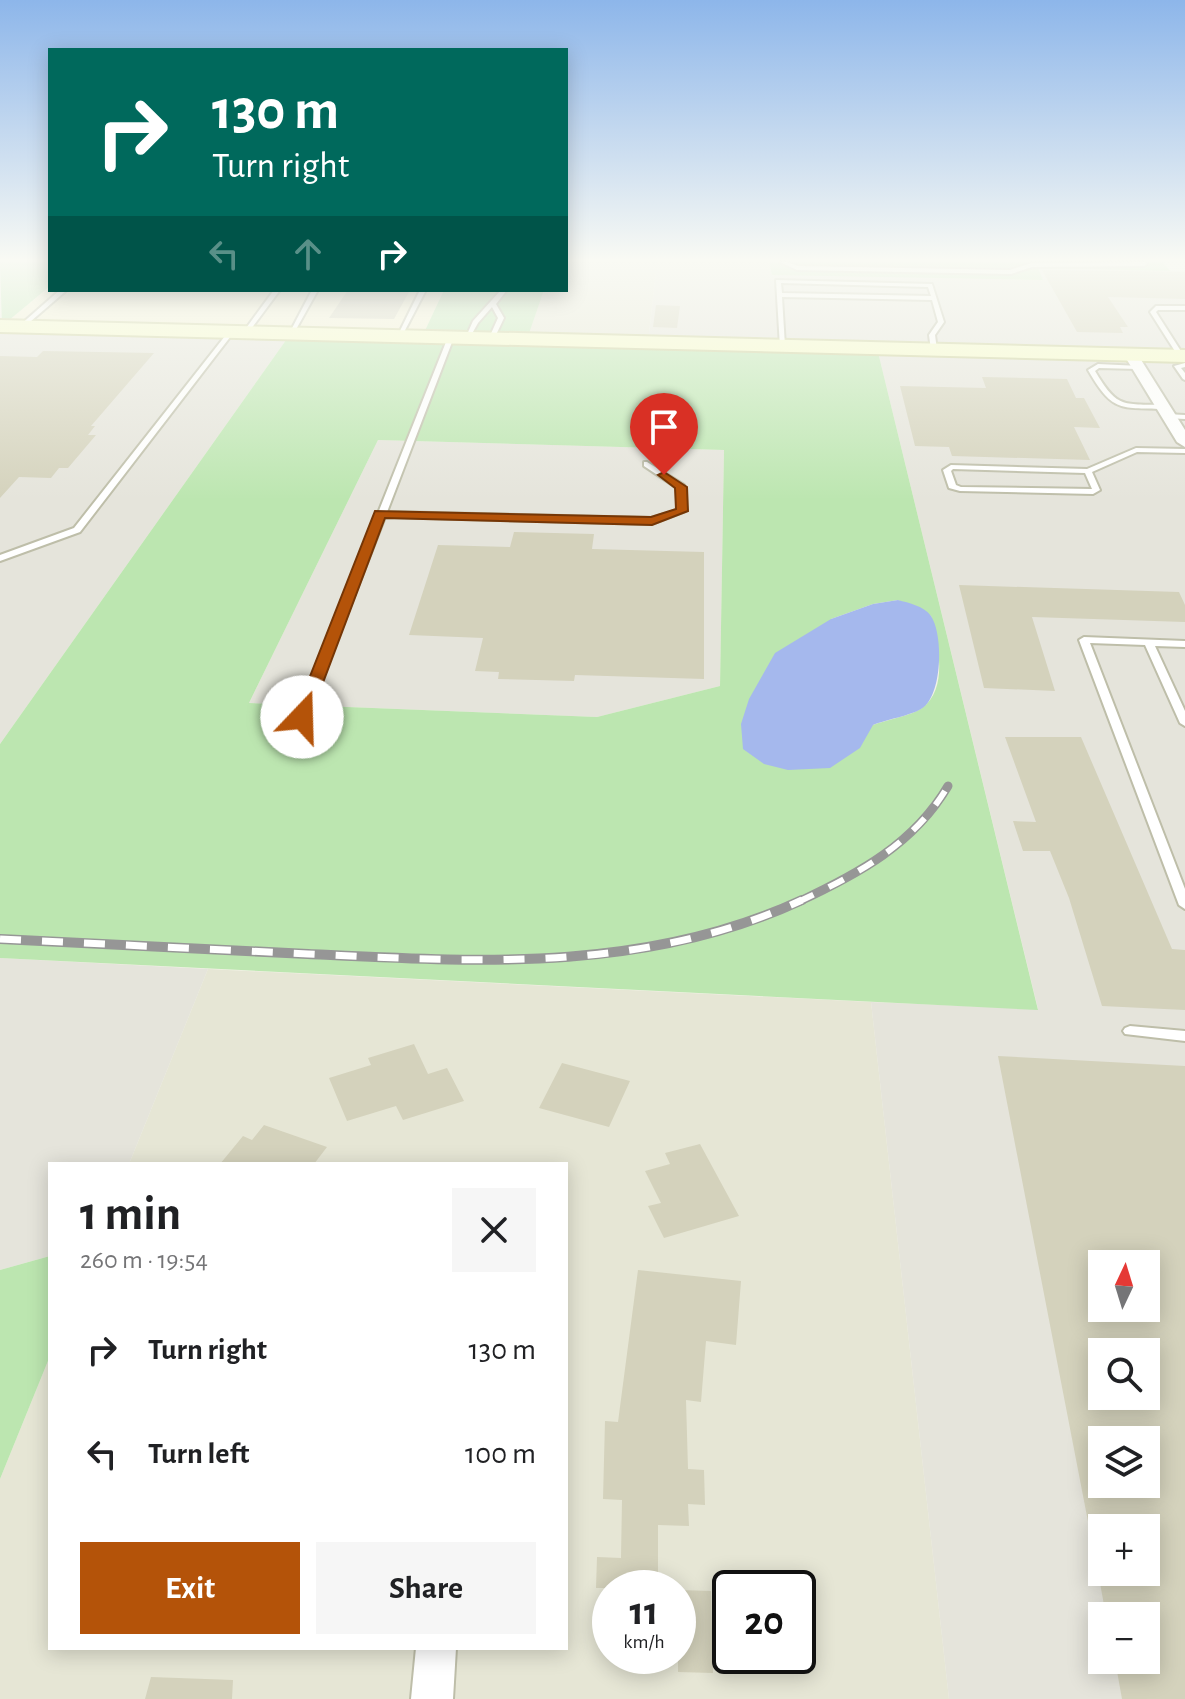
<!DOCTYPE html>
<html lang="en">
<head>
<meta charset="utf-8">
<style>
	:root { --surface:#fff; --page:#f6f6f6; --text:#202124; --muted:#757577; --accent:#b45309 }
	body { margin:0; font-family:"Alegreya Sans",sans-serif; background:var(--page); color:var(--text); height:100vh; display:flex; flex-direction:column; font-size:30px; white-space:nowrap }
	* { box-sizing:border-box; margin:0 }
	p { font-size:26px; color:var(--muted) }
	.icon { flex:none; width:44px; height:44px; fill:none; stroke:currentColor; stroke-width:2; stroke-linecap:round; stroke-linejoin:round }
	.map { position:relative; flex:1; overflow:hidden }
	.drawer { position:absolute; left:48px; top:1162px; width:520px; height:488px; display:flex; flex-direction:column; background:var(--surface); border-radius:0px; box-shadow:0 4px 20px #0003 }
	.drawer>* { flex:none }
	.guide { position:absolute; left:48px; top:48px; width:520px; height:244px; border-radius:0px; box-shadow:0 4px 20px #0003; background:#00695c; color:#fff; overflow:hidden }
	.needle { width:52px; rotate:4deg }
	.buttons { position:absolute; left:1088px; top:1250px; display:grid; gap:16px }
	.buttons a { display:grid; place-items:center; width:72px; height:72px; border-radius:0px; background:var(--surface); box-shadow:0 4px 20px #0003; font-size:40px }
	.speed { position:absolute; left:592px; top:1570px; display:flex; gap:16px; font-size:40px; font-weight:700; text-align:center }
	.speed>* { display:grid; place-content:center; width:104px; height:104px; border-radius:50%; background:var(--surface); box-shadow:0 4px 20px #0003; line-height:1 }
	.speed small { font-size:20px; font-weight:400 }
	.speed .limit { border:4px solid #111; border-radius:12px; background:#fff; color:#111 }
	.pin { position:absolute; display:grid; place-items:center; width:68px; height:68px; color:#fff; margin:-82px -34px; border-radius:50% 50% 50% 0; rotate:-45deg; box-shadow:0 0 8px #0007 }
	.pin .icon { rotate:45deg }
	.me { position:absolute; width:88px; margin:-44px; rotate:21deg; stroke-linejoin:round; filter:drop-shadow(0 0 6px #0008) }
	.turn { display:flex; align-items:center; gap:28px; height:168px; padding:0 32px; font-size:36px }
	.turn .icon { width:104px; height:104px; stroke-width:2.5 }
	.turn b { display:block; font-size:56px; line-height:68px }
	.lanes { display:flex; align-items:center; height:76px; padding:0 32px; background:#0003; justify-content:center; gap:40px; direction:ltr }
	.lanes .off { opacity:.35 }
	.round { display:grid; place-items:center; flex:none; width:84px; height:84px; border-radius:0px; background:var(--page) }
	.head { display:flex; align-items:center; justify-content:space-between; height:136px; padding:0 32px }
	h1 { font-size:48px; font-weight:700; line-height:60px }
	.action { display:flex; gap:16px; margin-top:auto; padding:16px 32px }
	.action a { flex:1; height:92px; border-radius:0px; background:var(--accent); color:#fff; font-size:32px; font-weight:700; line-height:92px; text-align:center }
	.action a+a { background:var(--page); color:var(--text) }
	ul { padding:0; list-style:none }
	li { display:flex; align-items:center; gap:24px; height:104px; padding:0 32px }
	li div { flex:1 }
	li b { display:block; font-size:30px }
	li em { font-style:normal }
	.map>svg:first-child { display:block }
</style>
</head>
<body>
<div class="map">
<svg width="1185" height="1699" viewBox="0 0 1185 1699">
	<rect width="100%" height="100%" fill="#f2f3e6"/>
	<path fill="#e6e6d5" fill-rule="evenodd" d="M 566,269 L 656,271 L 648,342 L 526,339 L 544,290 L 566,290 Z
		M 208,969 L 871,1002 L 949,1699 L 0,1699 L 0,1479 L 50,1356 L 50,1648 L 566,1648 L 566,1164 L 129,1164 ZM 610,1588 L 678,1588 L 678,1656 L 610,1656 ZM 730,1588 L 798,1588 L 798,1656 L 730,1656 Z"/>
	<path fill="#f4f1d2" d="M 50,286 L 50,290 L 444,290 L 422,337 L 2,326 Z"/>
	<path fill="#e5e4db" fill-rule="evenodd" d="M 566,262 L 769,262 L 771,274 L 1043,280 L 1037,268 L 1185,271 L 1185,1699 L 949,1699 L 871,1002 L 1038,1009 L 877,348 L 648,342 L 656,272 L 566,269 ZM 1102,1264 L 1146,1264 L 1146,1308 L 1102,1308 ZM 1102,1352 L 1146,1352 L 1146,1396 L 1102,1396 ZM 1102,1440 L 1146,1440 L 1146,1484 L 1102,1484 ZM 1102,1528 L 1146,1528 L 1146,1572 L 1102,1572 ZM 1102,1616 L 1146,1616 L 1146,1660 L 1102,1660 Z
		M 0,326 L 291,333 L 0,744 Z
		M 378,440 L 724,450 L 720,686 L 597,717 L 249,703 Z
		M 0,958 L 208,969 L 129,1164 L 50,1164 L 50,1256 L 0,1270 Z"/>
	<path fill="#bce6b0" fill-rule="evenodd" d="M 0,262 L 50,262 L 50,286 L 2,326 Z
		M 769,262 L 1163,262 L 1170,271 L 1038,268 L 1043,280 L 772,275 Z
		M 444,290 L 544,290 L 527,339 L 877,348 L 1038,1010 L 0,958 L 0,744 L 291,333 L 422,337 ZM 378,440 L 724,450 L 720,686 L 597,717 L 249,703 ZM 898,600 L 931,616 C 938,644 949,688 922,708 C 913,715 886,720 873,725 L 831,619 L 873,604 Z
		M 50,1256 L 50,1356 L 0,1479 L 0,1270 Z"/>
	<path fill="#a5b8ed" d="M 898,600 C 909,603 924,606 931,616 C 944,636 942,697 921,709 C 912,715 885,720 873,725 L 860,748 L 830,768 L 788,770 L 764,764 L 743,749 L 741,724 L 749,699 L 775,653 L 831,619 L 873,604 Z"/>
	<path fill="#d4d2bc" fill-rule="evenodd" d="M 1042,270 L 1185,272 L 1185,299 L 1108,297 L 1128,327 L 1120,327 L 1123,333 L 1077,332 Z
		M 348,290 L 410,290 L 394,319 L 329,318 Z
		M 656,305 L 680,306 L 677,328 L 653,327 Z
		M 43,351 L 154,353 L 91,426 L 95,426 L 88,435 L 96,435 L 68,468 L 59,468 L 51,478 L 19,477 L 0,498 L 0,356 L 37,357 Z
		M 982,377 L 1067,379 L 1076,398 L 1084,398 L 1100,428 L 1074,427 L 1090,460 L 952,456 L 949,447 L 915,446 L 900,386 L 986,388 Z
		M 514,532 L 594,534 L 592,549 L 704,552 L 704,679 L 575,675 L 574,681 L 498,679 L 499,672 L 475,671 L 483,638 L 409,635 L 438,545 L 510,547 Z
		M 959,585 L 1179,592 L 1185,605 L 1185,622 L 1032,617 L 1055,691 L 984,688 Z
		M 1005,737 L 1081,737 L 1172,949 L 1185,950 L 1185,1010 L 1102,1006 L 1069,898 L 1050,851 L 1023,851 L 1013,821 L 1036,822 Z
		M 414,1044 L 428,1074 L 447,1068 L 464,1101 L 403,1120 L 396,1106 L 347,1121 L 329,1078 L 371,1065 L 368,1058 Z
		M 998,1056 L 1185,1066 L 1185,1699 L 1122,1699 L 1115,1660 L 1146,1660 L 1146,1616 L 1106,1616 L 1098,1572 L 1146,1572 L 1146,1528 L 1102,1528 L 1102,1536 L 1091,1537 ZM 1102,1264 L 1146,1264 L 1146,1308 L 1102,1308 ZM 1102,1352 L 1146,1352 L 1146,1396 L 1102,1396 ZM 1102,1440 L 1146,1440 L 1146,1484 L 1102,1484 Z
		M 562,1063 L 630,1081 L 609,1127 L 539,1108 Z
		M 264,1125 L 327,1147 L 314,1164 L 220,1164 L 243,1136 L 252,1140 Z
		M 700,1144 L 739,1216 L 664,1238 L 648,1206 L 661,1203 L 645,1171 L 670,1164 L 665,1153 Z
		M 638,1270 L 741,1281 L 736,1345 L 706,1341 L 701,1402 L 686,1400 L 688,1469 L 704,1470 L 705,1505 L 688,1504 L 689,1526 L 658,1525 L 658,1588 L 596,1588 L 597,1557 L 621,1558 L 622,1500 L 603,1499 L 605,1421 L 618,1422 Z
		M 678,1590 L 711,1591 L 713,1673 L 678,1672 Z
		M 151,1677 L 233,1680 L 232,1699 L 145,1699 Z"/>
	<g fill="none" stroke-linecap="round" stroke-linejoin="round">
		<defs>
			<path id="lane" d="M 780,262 L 787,262 L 798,266 L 1010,270 L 1031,263 L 1145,262 L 1147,264 L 1144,266 L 1032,267 L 1011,274 L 797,270 Z
				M 776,280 L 932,284 L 944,322 L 935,335 L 937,350 L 934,352 L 931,350 L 929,335 L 938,322 L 932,300 L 782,297 L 785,346 L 780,347 ZM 781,283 L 928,287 L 931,296 L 782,293 Z
				M 60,290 L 67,290 L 23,328 L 19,328 L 19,326 Z
				M 274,290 L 280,290 L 248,333 L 244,333 L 244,331 Z
				M 312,290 L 318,290 L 294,333 L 289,334 Z
				M 420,290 L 426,290 L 402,336 L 397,337 Z
				M 501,290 L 507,290 L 496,304 L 504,318 L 494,339 L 489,338 L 498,318 L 492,307 L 478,323 L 469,339 L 465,339 L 473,321 Z
				M 1185,306 L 1185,310 L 1158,310 L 1156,312 L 1184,356 L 1181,358 L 1178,356 L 1150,312 L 1156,306 Z
				M 229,331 L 234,332 L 80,532 L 0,561 L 0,555 L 74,528 Z
				M 451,335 L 454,337 L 387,512 L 651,518 L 678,510 L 677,488 L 644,466 L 644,462 L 647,462 L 684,485 L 686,511 L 652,524 L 385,517 L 307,717 L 306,719 L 298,719 L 297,717 L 448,337 Z
				M 1185,363 L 1185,367 L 1181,368 L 1185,373 L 1185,380 L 1183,379 L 1174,366 Z
				M 1098,364 L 1140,366 L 1141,367 L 1138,369 L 1099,368 L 1095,371 C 1117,408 1122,404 1163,405 L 1167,407 L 1163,409 C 1118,408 1112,411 1088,370 Z
				M 1166,414 L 1185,415 L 1185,419 L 1166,418 Z
				M 1136,448 L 1185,449 L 1185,453 L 1137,452 L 1092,472 L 1100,490 L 1093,494 L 960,491 L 949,488 L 943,470 L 951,465 L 1087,469 ZM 953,469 L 1085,473 L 1092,489 L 961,487 L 956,485 L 951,471 Z
				M 1084,637 L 1185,641 L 1185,647 L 1155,646 L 1185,711 L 1185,726 L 1180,723 L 1145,645 L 1090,643 L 1185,889 L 1185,909 L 1179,905 L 1079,640 Z
				M 1130,1026 L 1185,1031 L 1185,1041 L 1125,1034 L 1123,1031 L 1125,1028 Z"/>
			<path id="street" d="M 1131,351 L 1138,355 L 1185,430 L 1185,447 L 1177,442 L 1124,355 Z
				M 416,1648 L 456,1648 L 453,1699 L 411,1699 Z"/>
			<path id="secondary" d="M 0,320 L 1185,350 L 1185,362 L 0,332 Z"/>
		</defs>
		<use href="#lane" stroke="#bebea9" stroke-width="4"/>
		<use href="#street" stroke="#bebea9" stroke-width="4"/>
		<use href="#secondary" stroke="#cace95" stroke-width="4"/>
		<use href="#lane" fill="#fff" fill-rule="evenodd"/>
		<use href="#street" fill="#fff" fill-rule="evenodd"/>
		<use href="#secondary" fill="#f8fdc7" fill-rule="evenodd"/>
		<defs>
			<path id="rail-far1" d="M 798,902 C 858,874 914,844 948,786"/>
			<path id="rail" d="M 0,939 C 103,944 206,949 308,954 C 477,962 645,973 802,900"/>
		</defs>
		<use href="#rail-far1" stroke="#969696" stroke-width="9"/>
		<use href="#rail" stroke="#969696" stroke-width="10"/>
		<use href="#rail-far1" stroke="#fff" stroke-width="6" stroke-dasharray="17" stroke-linecap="butt"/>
		<use href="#rail" stroke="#fff" stroke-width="7" stroke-dasharray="21" stroke-linecap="butt"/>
	</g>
	<linearGradient id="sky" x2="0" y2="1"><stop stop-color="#8db6ea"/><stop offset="0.52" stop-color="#f9faf4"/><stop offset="1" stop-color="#f9faf4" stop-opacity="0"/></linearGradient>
	<rect width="1185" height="500" fill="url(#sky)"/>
	<path fill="#b45309" stroke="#753606" stroke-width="2" d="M 664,472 L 687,487 L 688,511 L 652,525 L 385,518 L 310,717 L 302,722 L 294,717 L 375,511 L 651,517 L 676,509 L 675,488 L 658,475 Z"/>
</svg>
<div class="buttons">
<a><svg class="needle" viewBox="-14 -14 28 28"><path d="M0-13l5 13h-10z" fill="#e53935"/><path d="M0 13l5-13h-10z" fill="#757577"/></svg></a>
<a><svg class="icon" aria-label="search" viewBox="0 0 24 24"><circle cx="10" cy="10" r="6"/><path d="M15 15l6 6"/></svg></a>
<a><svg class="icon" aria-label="layers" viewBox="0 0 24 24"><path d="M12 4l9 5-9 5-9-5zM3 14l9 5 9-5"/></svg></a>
<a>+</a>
<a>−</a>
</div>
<div class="speed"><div>11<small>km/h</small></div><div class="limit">20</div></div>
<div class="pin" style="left:664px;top:475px;background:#d93025"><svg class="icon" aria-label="arrive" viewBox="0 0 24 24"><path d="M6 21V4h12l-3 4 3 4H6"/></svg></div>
<svg class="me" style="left:302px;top:717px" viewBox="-20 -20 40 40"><circle r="19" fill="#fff"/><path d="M0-13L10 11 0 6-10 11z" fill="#b45309"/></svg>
<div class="guide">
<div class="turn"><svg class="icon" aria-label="right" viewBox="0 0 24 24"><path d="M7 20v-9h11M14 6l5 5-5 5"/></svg><div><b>130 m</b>Turn right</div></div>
<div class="lanes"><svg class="icon off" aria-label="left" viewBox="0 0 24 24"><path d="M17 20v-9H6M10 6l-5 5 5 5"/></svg><svg class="icon off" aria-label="ahead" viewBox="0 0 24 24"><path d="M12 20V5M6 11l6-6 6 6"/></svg><svg class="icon" aria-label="right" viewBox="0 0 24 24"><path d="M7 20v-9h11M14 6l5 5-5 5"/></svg></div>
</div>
<section class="drawer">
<div class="head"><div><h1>1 min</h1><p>260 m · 19:54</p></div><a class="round"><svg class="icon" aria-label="close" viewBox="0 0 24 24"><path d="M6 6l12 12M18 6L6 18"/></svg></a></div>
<ul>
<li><svg class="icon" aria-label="right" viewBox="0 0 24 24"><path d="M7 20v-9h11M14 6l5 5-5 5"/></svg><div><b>Turn right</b></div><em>130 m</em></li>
<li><svg class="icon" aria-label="left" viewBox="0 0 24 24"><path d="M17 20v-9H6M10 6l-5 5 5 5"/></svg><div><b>Turn left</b></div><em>100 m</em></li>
</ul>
<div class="action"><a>Exit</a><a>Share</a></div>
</section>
</div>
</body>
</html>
